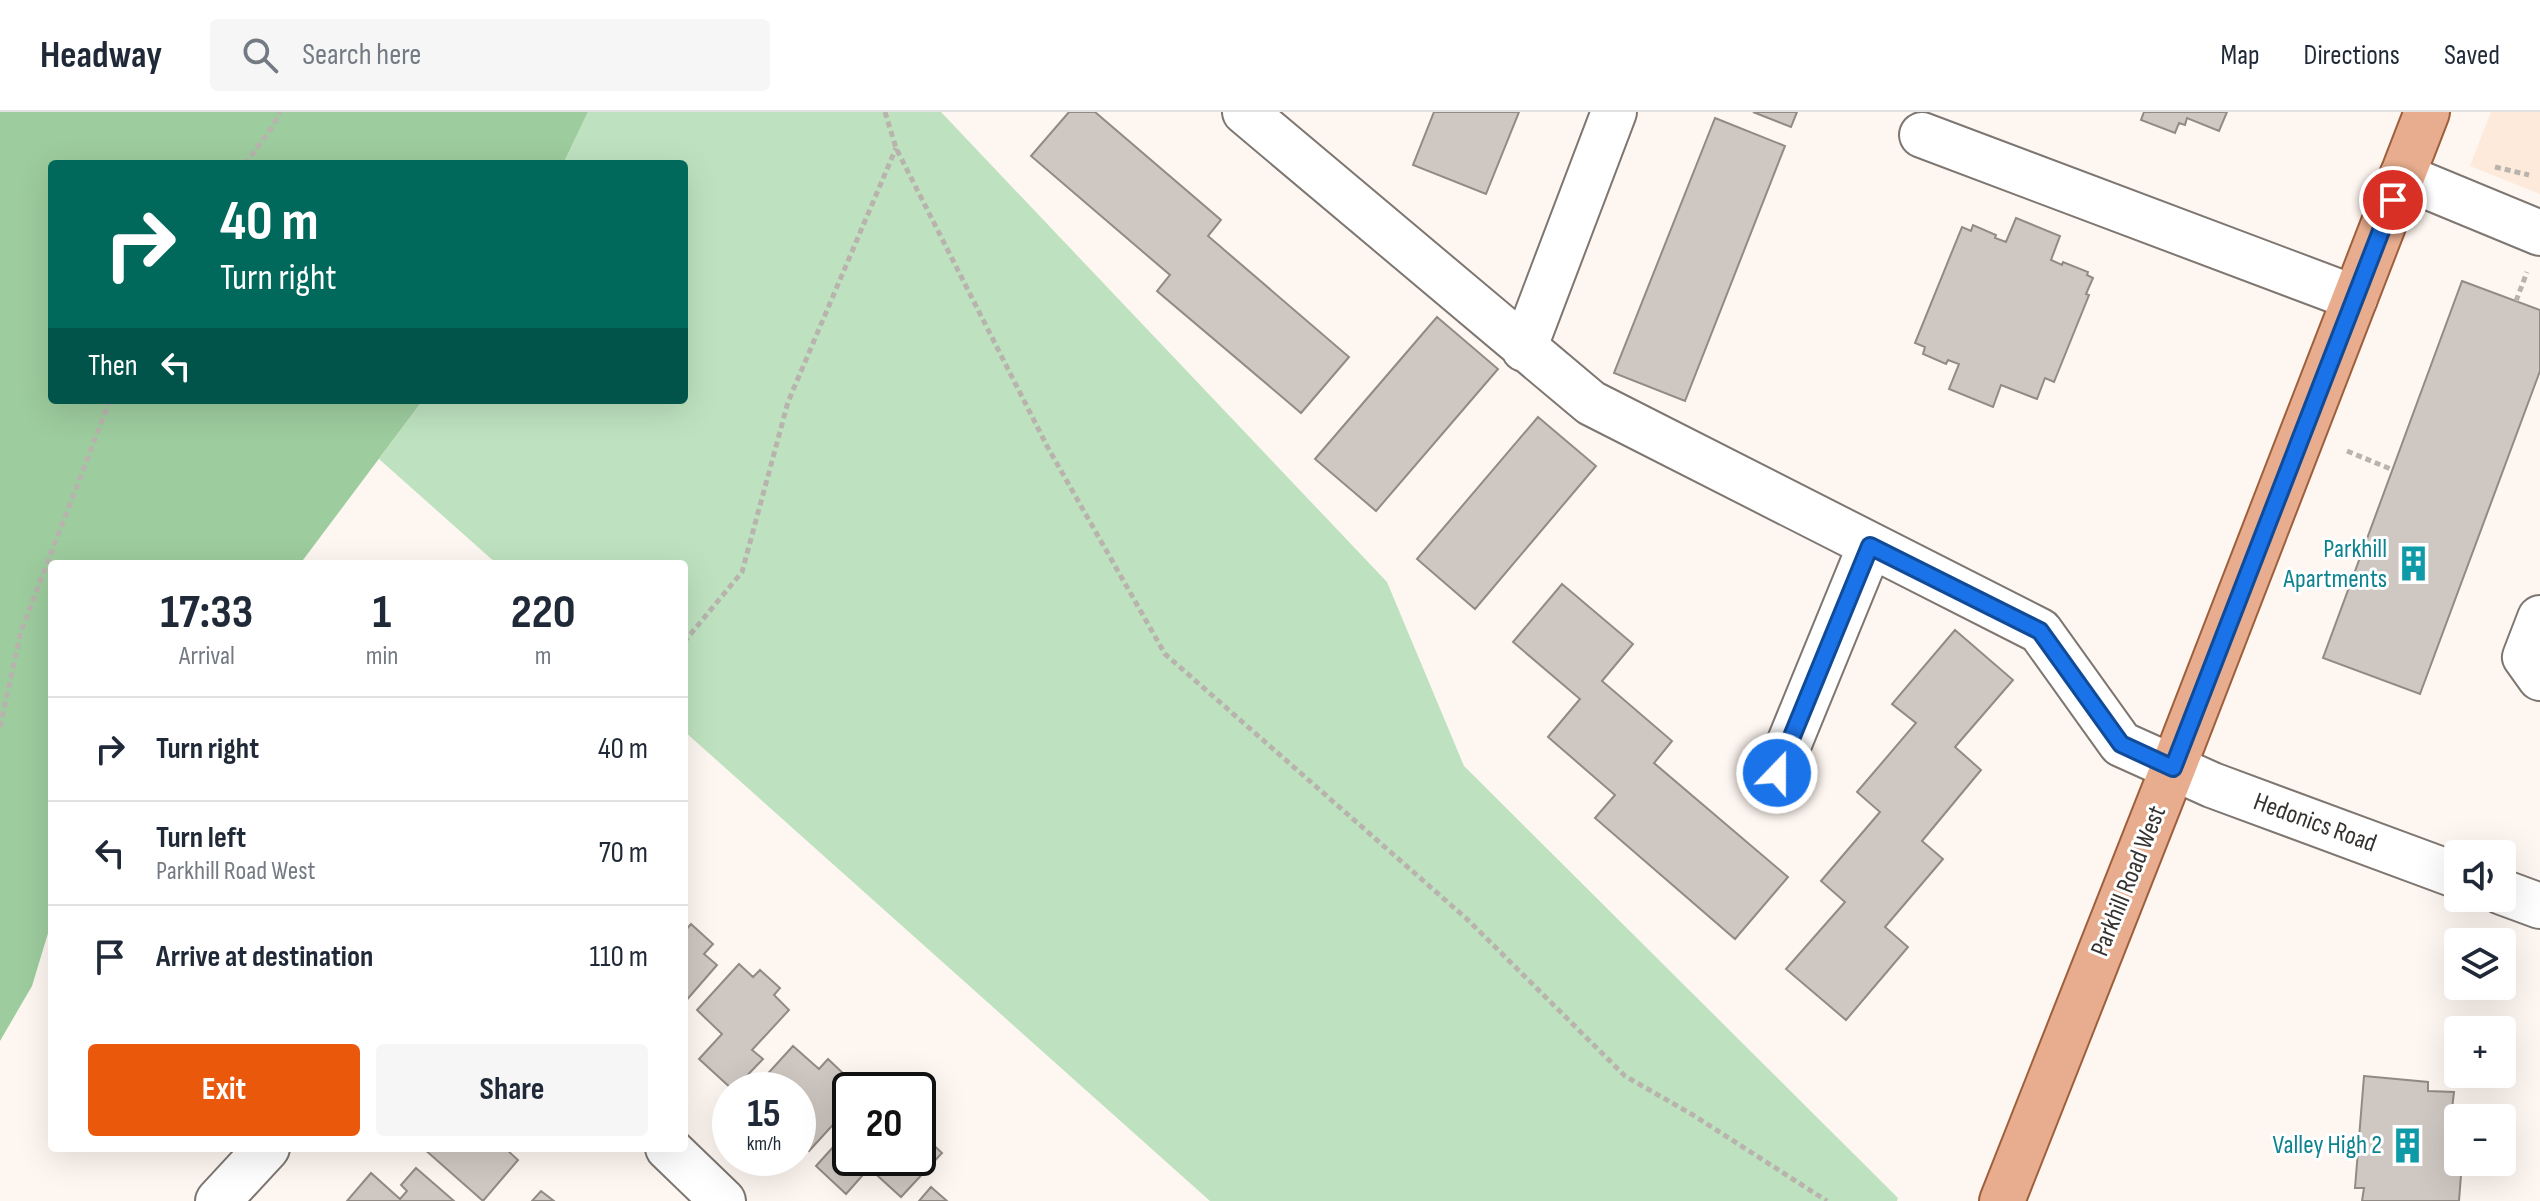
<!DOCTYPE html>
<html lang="en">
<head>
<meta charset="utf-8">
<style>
	:root { --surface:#fff; --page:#f6f6f7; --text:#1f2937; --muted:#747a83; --line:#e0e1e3; --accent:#ea580c }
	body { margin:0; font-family:"Sofia Sans Condensed",sans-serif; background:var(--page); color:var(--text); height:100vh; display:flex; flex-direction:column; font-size:30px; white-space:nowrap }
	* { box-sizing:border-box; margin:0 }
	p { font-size:26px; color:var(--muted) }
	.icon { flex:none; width:44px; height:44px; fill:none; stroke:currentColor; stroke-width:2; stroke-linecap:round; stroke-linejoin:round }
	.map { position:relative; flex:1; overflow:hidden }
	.details { position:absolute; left:48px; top:448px; width:640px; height:592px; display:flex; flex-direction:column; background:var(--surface); border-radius:8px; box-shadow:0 8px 32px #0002 }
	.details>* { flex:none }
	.guide { position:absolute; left:48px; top:48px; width:640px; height:244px; border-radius:8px; box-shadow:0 8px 32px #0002; background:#00695c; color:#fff; overflow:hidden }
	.fabs { position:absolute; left:2444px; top:728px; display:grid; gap:16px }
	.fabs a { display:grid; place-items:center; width:72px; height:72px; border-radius:8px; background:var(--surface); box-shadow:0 8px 32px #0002; font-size:40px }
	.speed { position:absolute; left:712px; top:960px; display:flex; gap:16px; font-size:40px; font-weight:700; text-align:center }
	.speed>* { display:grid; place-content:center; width:104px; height:104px; border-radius:50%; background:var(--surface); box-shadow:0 8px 32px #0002; line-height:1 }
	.speed small { font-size:20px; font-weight:400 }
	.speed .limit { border:4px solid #111; border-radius:12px; background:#fff; color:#111 }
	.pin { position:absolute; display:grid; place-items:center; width:68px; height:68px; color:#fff; margin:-34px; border:4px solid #fff; border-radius:50%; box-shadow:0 2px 8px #0007 }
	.me { position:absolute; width:88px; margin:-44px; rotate:22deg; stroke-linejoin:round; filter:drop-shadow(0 0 6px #0008) }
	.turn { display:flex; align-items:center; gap:28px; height:168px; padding:0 40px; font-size:36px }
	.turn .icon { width:104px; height:104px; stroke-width:2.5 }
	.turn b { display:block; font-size:56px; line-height:68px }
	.then { display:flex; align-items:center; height:76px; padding:0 40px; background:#0003; gap:16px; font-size:30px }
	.eta { display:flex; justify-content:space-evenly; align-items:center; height:136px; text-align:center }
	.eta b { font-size:48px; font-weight:700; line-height:56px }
	.primary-button { display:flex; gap:16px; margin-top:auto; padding:16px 40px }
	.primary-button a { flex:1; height:92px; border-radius:8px; background:var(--accent); color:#fff; font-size:32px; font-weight:700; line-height:92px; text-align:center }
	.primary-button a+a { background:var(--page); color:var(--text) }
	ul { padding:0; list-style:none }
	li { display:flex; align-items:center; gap:24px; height:104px; padding:0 40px; border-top:2px solid var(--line) }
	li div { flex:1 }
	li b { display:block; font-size:30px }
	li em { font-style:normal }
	header { display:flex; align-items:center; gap:48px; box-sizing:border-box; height:112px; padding:0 40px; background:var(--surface); border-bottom:2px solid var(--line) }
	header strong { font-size:38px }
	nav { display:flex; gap:44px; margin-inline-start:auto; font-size:28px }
	.search { width:560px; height:72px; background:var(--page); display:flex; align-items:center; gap:20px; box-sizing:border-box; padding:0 28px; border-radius:8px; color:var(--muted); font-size:30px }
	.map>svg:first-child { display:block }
</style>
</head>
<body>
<header>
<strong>Headway</strong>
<div class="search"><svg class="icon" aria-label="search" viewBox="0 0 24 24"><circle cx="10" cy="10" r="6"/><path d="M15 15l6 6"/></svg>Search here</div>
<nav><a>Map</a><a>Directions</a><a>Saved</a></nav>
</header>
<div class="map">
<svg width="2540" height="1089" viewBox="0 0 2540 1089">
	<rect width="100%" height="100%" fill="#fef6f0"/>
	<path fill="#fdeada" d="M 2491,0 L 2540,0 L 2540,82 L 2470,54 Z"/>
	<path fill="#bee2bf" d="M 588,0 L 941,0 L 1387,470 L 1464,654 L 1898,1086 L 1897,1089 L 1210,1089 L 684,619 L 684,452 L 497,452 L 379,347 L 423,288 L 684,288 L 684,52 L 563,52 Z"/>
	<path fill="#9dcc9e" d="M 0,0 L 588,0 L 563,52 L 52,52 L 52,288 L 423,288 L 300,452 L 52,452 L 52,808 L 32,874 L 0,929 Z"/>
	<path fill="#cfc7c1" stroke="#928b85" stroke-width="2" d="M 1069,0 L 1095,0 L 1221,108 L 1208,124 L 1349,245 L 1301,301 L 1157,179 L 1170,163 L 1031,44 Z
		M 1434,0 L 1519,0 L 1486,82 L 1413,53 Z
		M 1753,0 L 1797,0 L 1791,15 Z
		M 2144,0 L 2227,0 L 2219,19 L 2187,6 L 2185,13 L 2179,11 L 2175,21 L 2141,8 Z
		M 1715,6 L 1785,34 L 1685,289 L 1614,261 Z
		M 2016,106 L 2060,124 L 2051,148 L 2062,153 L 2063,150 L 2088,160 L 2087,163 L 2093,166 L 2086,182 L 2089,183 L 2054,270 L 2045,266 L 2037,287 L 2001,273 L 1993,295 L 1949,277 L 1959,252 L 1948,248 L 1946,252 L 1923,242 L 1925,235 L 1915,231 L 1962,115 L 1971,119 L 1973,113 L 1996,123 L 1995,126 L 2006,130 Z
		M 2462,169 L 2540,198 L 2540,259 L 2420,582 L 2323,546 Z
		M 1437,205 L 1498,257 L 1376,399 L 1315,347 Z
		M 1538,305 L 1596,354 L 1475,497 L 1417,447 Z
		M 1562,472 L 1633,532 L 1602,569 L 1672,629 L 1654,651 L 1788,765 L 1735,827 L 1595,706 L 1615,683 L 1548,625 L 1580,587 L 1513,530 Z
		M 1955,518 L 2013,568 L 1955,635 L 1981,658 L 1922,729 L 1943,747 L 1885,815 L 1908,835 L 1846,908 L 1786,857 L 1845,790 L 1821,769 L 1880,700 L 1857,680 L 1916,611 L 1892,592 Z
		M 691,812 L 713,832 L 704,842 L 717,853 L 684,891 L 684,820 Z
		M 739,852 L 753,865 L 760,858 L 780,876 L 774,883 L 789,898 L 752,938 L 763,947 L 733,978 L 699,947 L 722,922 L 697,898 Z
		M 793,934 L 819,957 L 828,947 L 848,966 L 839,975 L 850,985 L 850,994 L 809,1039 L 798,1029 L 798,978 L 753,978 Z
		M 2364,964 L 2428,970 L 2428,979 L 2454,980 L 2450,1015 L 2458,1016 L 2458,1050 L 2462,1050 L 2459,1089 L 2362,1089 L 2364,1076 L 2355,1076 Z
		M 918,1005 L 933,1018 L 926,1026 L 942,1041 L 901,1085 L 869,1056 L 846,1082 L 816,1054 L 844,1023 L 850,1029 L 850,1046 L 918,1046 Z
		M 423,1036 L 505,1036 L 518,1048 L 483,1089 Z
		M 416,1056 L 454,1089 L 347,1089 L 371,1061 L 400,1087 L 407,1079 L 401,1073 Z
		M 931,1075 L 947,1089 L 919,1089 Z
		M 541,1079 L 554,1089 L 532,1089 Z"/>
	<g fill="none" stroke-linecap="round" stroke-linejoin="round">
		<defs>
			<path id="minor" d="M 1245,0 L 1591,291 L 2040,519 L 2121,632 L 2212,673 L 2458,764
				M 1922,23 L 2355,186
				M 2402,64 L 2540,121
				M 1524,237 L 1614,0
				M 2540,506 L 2525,545 L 2540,566
				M 1777,661 L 1870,434
				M 2502,780 L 2540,794
				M 668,1036 L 723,1089
				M 218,1089 L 267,1036"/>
			<path id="major" d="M 2002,1089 L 2173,656 L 2427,0"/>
		</defs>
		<use href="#minor" stroke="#7d7671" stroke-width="48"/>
		<use href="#major" stroke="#9e5f3c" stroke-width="48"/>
		<path stroke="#b9b3ae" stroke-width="5" stroke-dasharray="6 4" stroke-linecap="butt" d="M 885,0 L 896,36 L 1047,334 L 1165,542 L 1468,808 L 1625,964 L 1693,1003 L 1827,1089
			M 245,52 L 273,14 L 280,0
			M 2495,55 L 2529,63
			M 2516,189 L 2527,160
			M 2347,339 L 2393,358
			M 684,530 L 742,460 L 788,290 L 896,36
			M 0,615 L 21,519 L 110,288"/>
		<use href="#minor" stroke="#fff" stroke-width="44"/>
		<use href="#major" stroke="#e7ad8e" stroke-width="44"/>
	</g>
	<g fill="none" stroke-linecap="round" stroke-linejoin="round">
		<defs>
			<path id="route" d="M 1777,661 L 1870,434 L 2040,519 L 2121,632 L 2173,656 L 2393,88"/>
		</defs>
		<use href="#route" stroke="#114b97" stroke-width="20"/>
		<use href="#route" stroke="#1a73e8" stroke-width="14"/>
	</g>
	<defs>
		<symbol id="building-bare" viewBox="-9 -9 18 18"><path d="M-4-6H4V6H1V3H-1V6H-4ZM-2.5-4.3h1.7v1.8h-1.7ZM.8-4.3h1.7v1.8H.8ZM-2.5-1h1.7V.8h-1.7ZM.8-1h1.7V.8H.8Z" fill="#0f9aa8" stroke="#fff" stroke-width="2.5" paint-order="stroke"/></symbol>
	</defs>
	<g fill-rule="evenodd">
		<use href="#building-bare" x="2388" y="426" width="51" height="51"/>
		<use href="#building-bare" x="2382" y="1008" width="51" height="51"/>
	</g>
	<g text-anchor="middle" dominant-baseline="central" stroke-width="6" stroke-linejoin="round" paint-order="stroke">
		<g font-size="26" fill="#0d838f" stroke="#fff" text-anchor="end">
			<text x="2387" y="437">Parkhill<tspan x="2387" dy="30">Apartments</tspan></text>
			<text x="2382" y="1033">Valley High 2</text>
		</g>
		<g font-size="26" fill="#353230" stroke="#fff">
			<text transform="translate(2315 711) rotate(20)">Hedonics Road</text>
			<text transform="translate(2129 769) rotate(-68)">Parkhill Road West</text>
		</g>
	</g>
</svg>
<div class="fabs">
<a><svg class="icon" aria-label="sound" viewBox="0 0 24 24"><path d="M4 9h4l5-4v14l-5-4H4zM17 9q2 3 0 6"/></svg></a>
<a><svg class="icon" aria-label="layers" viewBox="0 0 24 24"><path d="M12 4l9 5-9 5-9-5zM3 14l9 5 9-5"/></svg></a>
<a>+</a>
<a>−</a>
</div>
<div class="speed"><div>15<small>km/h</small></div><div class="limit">20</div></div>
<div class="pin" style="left:2393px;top:88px;background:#d93025"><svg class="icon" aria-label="arrive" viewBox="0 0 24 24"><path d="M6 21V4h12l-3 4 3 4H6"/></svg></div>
<svg class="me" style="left:1777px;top:661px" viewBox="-20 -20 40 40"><circle r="17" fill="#1a73e8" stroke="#fff" stroke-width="3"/><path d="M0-11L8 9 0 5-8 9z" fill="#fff"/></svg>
<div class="guide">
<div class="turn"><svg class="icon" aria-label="right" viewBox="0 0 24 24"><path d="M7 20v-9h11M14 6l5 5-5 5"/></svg><div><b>40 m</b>Turn right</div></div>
<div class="then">Then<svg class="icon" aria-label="left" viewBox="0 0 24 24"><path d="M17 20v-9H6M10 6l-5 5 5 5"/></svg></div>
</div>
<section class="details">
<div class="eta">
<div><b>17:33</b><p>Arrival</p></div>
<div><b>1</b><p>min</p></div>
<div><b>220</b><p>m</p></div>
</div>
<ul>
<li><svg class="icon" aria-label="right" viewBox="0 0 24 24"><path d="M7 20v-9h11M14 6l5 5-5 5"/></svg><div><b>Turn right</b></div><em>40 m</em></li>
<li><svg class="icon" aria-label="left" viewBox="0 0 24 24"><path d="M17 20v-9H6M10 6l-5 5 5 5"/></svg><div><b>Turn left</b><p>Parkhill Road West</p></div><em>70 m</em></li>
<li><svg class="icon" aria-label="arrive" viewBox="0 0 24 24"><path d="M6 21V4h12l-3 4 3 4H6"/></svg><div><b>Arrive at destination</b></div><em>110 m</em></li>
</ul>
<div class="primary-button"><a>Exit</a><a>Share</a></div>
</section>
</div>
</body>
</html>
